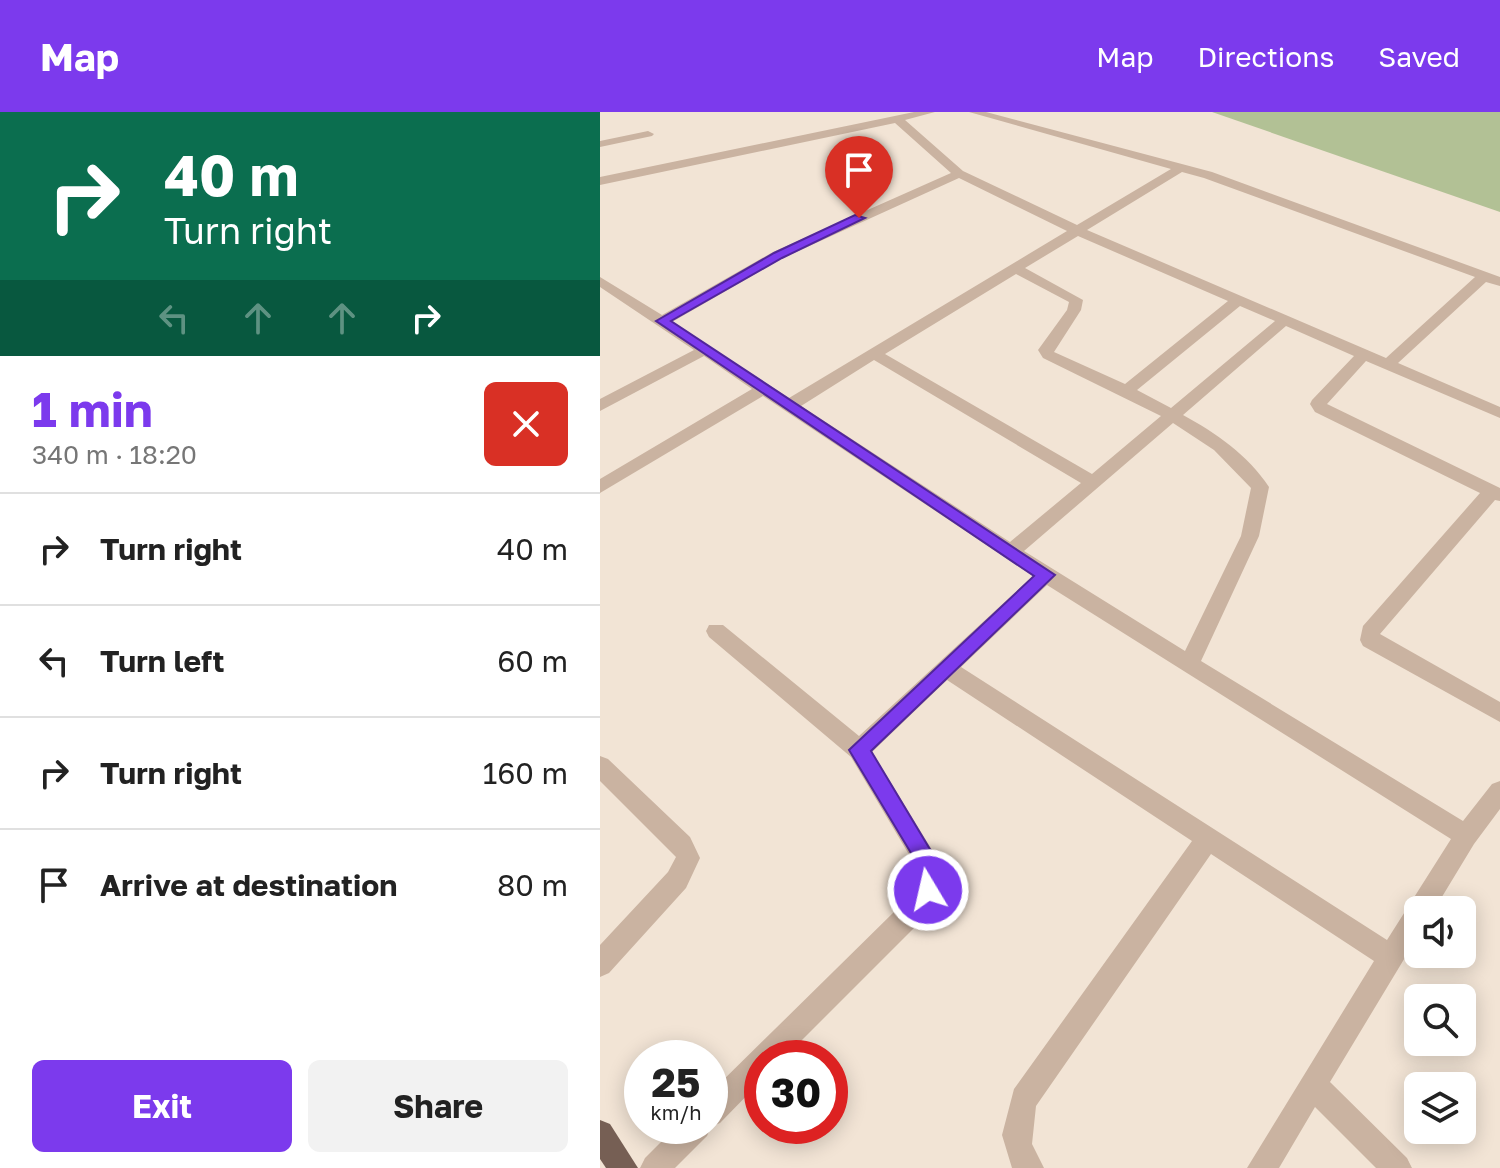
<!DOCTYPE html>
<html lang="en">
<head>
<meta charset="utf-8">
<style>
	:root { --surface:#fff; --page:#f2f2f2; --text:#222; --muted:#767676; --line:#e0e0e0; --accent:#7c3aed }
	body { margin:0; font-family:"Golos Text",sans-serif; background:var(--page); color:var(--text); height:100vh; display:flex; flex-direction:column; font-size:30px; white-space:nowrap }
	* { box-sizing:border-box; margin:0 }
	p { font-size:26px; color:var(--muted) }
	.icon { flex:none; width:44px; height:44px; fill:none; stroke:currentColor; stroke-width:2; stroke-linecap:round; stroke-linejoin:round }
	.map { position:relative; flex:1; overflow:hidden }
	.details { display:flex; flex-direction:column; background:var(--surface); width:600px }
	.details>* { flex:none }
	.hud { background:#0b6e4f; color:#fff; overflow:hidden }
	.controls { position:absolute; left:804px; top:784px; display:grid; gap:16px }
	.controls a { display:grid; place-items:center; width:72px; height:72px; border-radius:12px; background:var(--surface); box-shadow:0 4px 20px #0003; font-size:40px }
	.speed { position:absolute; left:24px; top:928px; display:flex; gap:16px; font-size:40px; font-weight:700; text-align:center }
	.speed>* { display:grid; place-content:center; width:104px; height:104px; border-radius:50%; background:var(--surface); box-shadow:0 4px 20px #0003; line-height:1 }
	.speed small { font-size:20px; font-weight:400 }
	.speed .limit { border:12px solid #d22; background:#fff; color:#111 }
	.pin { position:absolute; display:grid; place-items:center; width:68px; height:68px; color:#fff; margin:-82px -34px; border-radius:50% 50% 50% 0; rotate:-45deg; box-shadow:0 0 8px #0007 }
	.pin .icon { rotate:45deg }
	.me { position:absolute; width:88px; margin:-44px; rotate:351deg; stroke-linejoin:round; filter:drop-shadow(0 0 6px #0008) }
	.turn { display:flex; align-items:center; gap:28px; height:168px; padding:0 32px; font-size:36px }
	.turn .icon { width:104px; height:104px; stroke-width:2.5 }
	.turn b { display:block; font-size:56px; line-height:68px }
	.lanes { display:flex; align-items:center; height:76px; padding:0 32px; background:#0003; justify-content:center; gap:40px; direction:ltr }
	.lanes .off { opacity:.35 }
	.round { display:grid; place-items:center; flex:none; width:84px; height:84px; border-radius:12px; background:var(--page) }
	.headline { display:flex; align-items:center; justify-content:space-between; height:136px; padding:0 32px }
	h1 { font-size:48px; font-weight:700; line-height:60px; color:var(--accent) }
	.action { display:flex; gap:16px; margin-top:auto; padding:16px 32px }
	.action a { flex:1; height:92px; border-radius:12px; background:var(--accent); color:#fff; font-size:32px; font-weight:700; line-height:92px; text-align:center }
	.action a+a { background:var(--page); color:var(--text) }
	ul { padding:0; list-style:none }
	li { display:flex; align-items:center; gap:24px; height:112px; padding:0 32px; border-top:2px solid var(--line) }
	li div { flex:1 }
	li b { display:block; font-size:30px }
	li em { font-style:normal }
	header { display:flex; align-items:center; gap:48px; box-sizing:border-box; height:112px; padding:0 40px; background:var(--accent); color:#fff }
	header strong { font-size:38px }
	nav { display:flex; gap:44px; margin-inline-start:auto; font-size:28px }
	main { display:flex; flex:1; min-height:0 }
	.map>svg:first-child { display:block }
</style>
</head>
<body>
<header>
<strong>Map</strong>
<nav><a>Map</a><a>Directions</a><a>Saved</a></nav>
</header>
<main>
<section class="details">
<div class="hud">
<div class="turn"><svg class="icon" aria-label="right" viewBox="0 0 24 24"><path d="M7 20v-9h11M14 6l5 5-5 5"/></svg><div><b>40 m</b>Turn right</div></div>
<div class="lanes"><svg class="icon off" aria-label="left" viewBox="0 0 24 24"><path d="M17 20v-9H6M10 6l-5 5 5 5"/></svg><svg class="icon off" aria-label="ahead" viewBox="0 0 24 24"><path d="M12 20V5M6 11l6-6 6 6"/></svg><svg class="icon off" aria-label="ahead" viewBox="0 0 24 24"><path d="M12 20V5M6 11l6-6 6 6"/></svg><svg class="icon" aria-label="right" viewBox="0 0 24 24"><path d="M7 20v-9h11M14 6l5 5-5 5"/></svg></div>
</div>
<div class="headline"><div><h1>1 min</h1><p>340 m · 18:20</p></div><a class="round" style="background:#d93025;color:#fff"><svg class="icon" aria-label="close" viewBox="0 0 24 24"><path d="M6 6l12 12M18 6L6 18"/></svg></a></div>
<ul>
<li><svg class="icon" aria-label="right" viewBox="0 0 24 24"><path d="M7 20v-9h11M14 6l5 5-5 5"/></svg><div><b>Turn right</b></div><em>40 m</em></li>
<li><svg class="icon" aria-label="left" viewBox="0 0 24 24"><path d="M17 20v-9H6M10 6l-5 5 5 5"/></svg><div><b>Turn left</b></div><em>60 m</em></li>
<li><svg class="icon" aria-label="right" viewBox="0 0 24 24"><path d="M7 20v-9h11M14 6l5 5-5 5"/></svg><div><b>Turn right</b></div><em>160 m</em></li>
<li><svg class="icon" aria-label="arrive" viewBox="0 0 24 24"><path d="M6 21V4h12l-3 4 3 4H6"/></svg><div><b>Arrive at destination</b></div><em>80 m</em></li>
</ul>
<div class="action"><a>Exit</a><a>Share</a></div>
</section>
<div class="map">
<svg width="900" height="1056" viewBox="0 0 900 1056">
	<rect width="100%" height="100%" fill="#f2e4d5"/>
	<path fill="#b2c195" d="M 612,0 L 900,0 L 900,100 Z"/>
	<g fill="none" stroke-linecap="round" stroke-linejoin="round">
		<path fill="#cab3a1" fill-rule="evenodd" d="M 314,0 L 335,0 L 305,8 L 363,59 L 477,113 L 571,57 L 369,0 L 386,0 L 612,60 L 900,165 L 900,174 L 886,170 L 798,251 L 900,295 L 900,306 L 766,249 L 727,292 L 900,376 L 900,389 L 895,388 L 780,522 L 900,590 L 900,610 L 763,534 L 760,528 L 763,514 L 880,381 L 715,300 L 710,292 L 712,288 L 754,244 L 686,214 L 583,303 C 616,321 648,343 669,375 L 659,424 L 601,549 L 863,709 L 892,672 L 900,669 L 900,697 L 874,732 L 834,798 L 818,798 L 818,824 L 730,970 L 807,1046 L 812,1056 L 776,1056 L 715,995 L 679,1056 L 647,1056 L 774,849 L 611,742 L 436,994 L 432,1032 L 444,1056 L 412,1056 L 402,1023 L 414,977 L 592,729 L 347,568 L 272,640 L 340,751 L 344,759 L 340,778 L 314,816 L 184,946 L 162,946 L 162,968 L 120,1011 L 111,1015 L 107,1024 L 75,1056 L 40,1056 L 45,1046 L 77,1014 L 110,1014 L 110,981 L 296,798 L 317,772 L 320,761 L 251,645 L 109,525 L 106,519 L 109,513 L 123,513 L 259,624 L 433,464 L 163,284 L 0,381 L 0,367 L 152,277 L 104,244 L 0,299 L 0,287 L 94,238 L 0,175 L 0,165 L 62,203 L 173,140 L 351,61 L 295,11 L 0,73 L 0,65 ZM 582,60 L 604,66 L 875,165 L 786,246 L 487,118 ZM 359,66 L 467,119 L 189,286 L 72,210 L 183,146 ZM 478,124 L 628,189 L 525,272 L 454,240 L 481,198 L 483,188 L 425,156 ZM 416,162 L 469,190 L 467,198 L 438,238 L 443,246 L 561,304 L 492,362 L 285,242 ZM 640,194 L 675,209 L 571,296 L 537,278 ZM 274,248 L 481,371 L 410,430 L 201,294 ZM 573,311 L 614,338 L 651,376 L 641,424 L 585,539 L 424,439 ZM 447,473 L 851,727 L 787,828 L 361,555 Z
			M 48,19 L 54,22 L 52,24 L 0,35 L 0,29 Z
			M 0,644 L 8,647 L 90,725 L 100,746 L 86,776 L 9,861 L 0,865 L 0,833 L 68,760 L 76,745 L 0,669 Z"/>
		<path fill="#765f54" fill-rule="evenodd" d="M 0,1008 L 10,1012 L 38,1056 L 6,1056 L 0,1047 Z"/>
	</g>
	<path fill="#7c3aed" stroke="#51269a" stroke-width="2" d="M 255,103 L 265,106 L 182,146 L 71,209 L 455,463 L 271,639 L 343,759 L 336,785 L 328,788 L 320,785 C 315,773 322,763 317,751 L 249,638 L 434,464 L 56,209 L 174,141 Z"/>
</svg>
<div class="controls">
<a><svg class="icon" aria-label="sound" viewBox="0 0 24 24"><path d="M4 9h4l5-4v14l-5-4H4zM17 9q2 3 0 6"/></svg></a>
<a><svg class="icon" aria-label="search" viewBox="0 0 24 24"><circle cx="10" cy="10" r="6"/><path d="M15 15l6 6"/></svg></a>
<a><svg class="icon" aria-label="layers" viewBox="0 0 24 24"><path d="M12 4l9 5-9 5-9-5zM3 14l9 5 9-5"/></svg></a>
</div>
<div class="speed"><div>25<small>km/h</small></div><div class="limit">30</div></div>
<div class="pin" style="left:259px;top:106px;background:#d93025"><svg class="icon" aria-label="arrive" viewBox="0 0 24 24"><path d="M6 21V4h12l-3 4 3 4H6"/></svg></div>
<svg class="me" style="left:328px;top:778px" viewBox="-20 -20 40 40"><circle r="17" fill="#7c3aed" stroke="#fff" stroke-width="3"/><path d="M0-11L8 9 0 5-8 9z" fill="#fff"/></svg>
</div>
</main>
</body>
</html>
